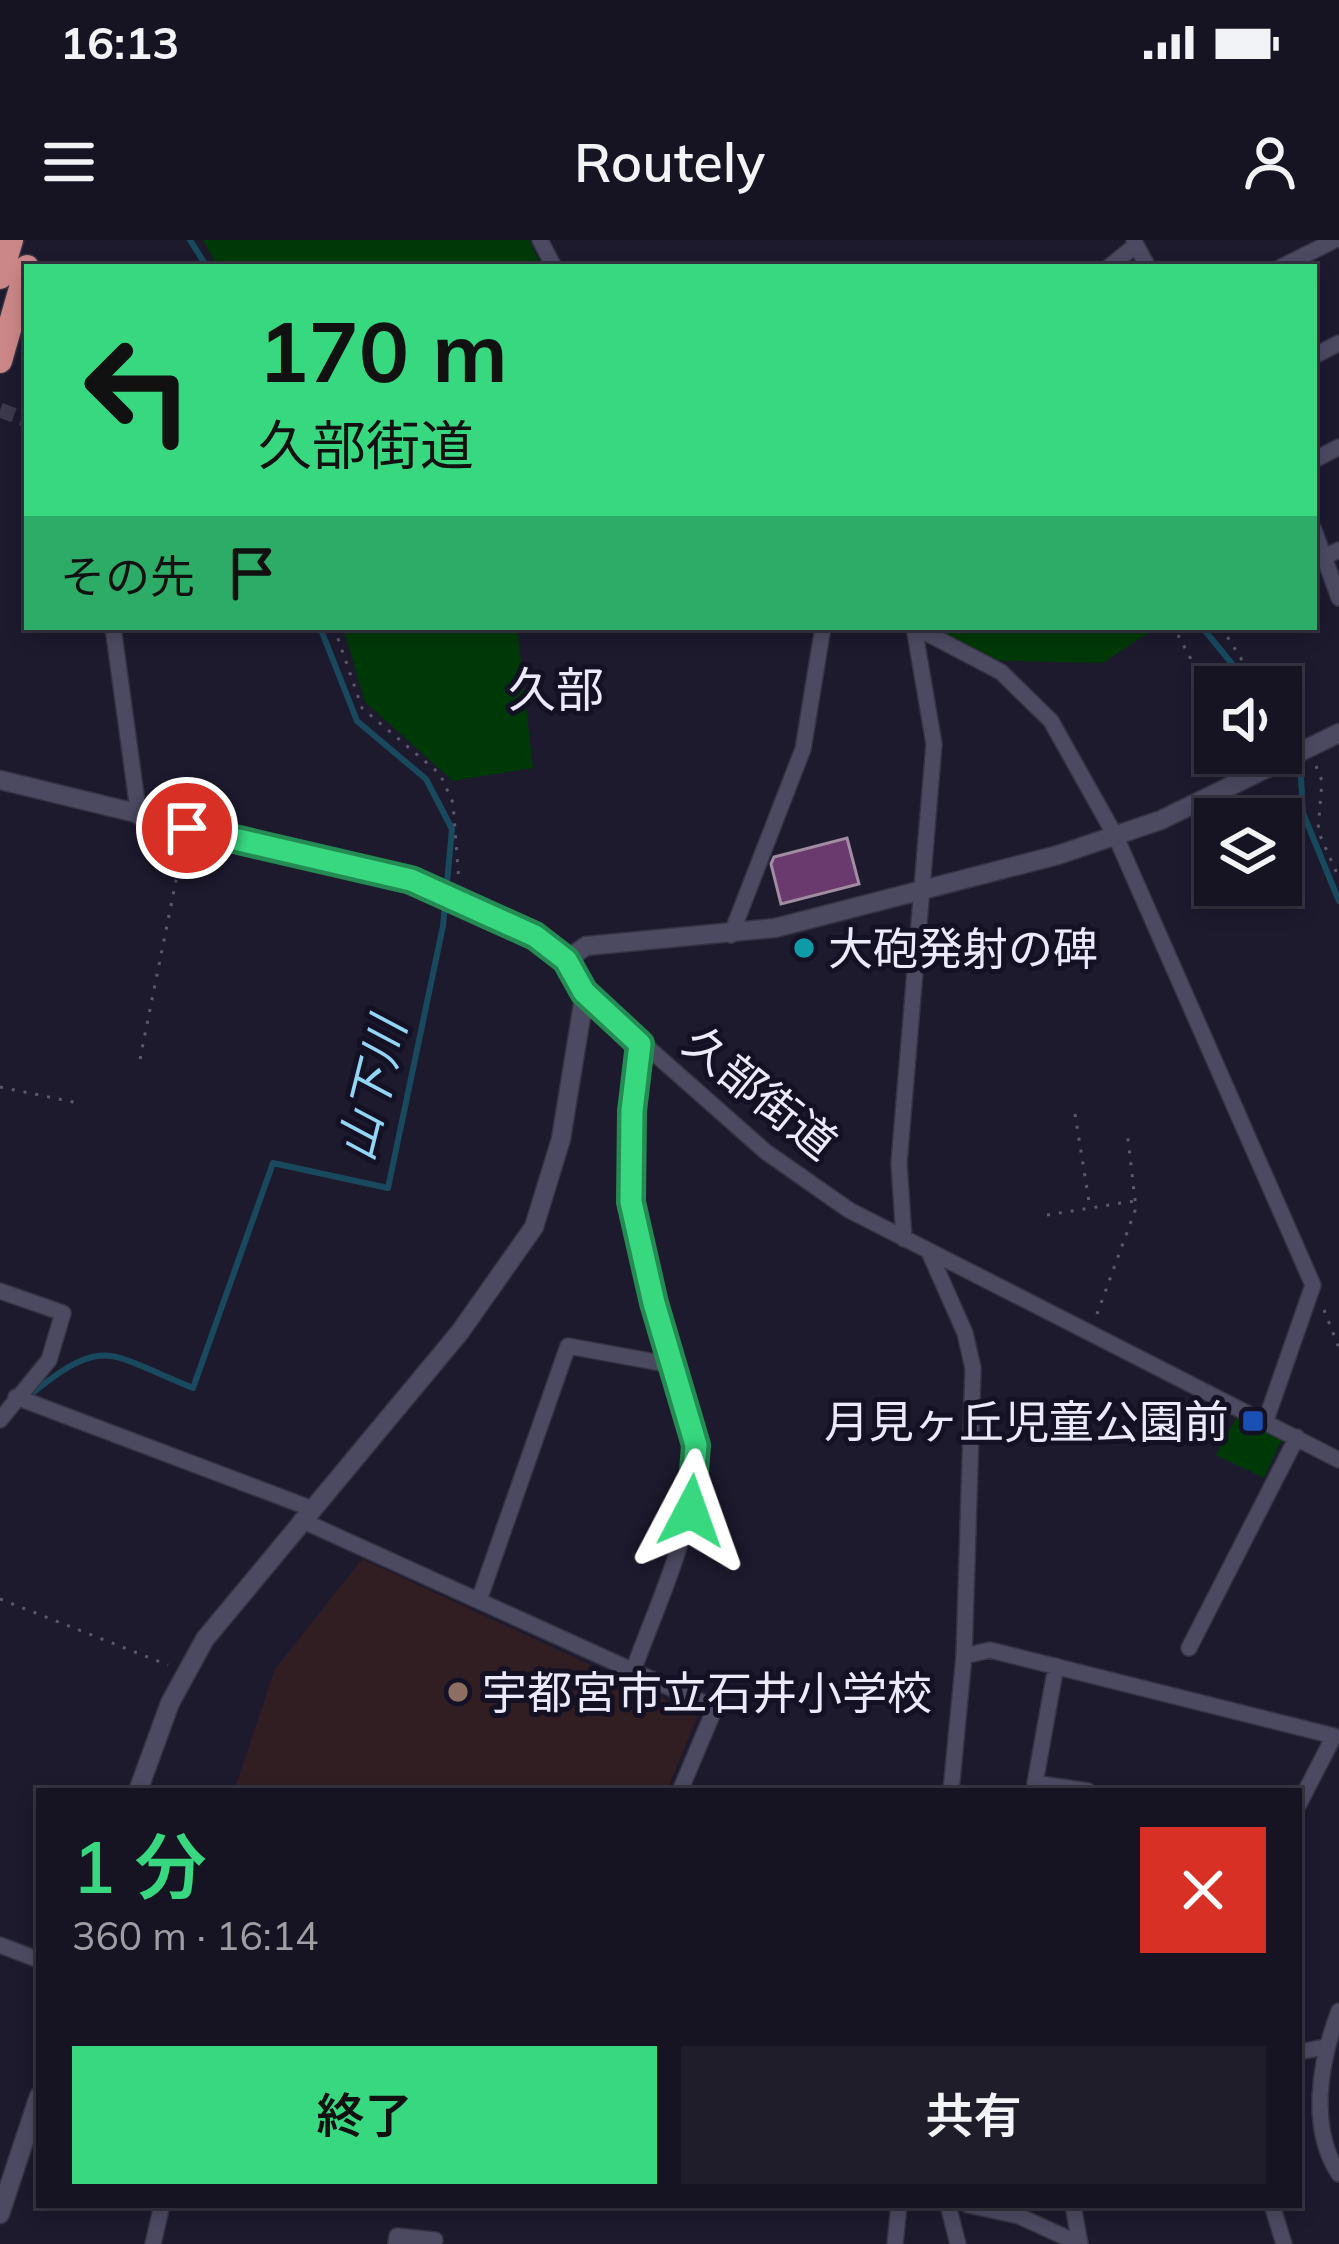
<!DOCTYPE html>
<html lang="ja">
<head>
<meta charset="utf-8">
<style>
	:root { --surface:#161422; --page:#1f1d2a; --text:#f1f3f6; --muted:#9e9ea5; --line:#353340; --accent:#37d880 }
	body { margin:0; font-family:Mulish,"Noto Sans JP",sans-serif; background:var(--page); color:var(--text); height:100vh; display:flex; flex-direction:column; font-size:45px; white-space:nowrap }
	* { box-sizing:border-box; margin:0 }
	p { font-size:39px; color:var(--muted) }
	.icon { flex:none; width:66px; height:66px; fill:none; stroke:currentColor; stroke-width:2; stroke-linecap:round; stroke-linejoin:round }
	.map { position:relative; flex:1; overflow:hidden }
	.sheet { position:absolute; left:36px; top:1548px; width:1266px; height:420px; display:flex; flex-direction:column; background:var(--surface); border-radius:0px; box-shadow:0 6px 18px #0003,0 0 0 3px var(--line) }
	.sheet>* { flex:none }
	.guide { position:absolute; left:24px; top:24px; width:1293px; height:366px; border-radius:0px; box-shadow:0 6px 18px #0003,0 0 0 3px var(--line); background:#37d880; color:#111; overflow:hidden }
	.controls { position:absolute; left:1194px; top:426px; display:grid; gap:24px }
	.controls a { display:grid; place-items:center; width:108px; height:108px; border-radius:0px; background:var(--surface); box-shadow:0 6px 18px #0003,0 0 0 3px var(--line); font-size:60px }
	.pin { position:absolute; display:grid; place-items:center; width:102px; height:102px; color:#fff; margin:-51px; border:6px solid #fff; border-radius:50%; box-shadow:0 3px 12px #0007 }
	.me { position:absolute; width:132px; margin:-66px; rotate:4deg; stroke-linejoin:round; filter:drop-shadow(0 0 9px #0008) }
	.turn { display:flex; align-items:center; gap:42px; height:252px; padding:0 36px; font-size:54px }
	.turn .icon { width:156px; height:156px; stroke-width:2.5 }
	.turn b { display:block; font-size:84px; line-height:102px }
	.then { display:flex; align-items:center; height:114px; padding:0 36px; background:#0003; gap:24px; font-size:45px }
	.round { display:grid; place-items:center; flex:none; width:126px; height:126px; border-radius:0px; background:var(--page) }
	.overview { display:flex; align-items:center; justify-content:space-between; height:204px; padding:0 36px }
	h1 { font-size:72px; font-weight:600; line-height:90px; color:var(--accent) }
	.button { display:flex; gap:24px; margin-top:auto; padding:24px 36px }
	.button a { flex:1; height:138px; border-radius:0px; background:var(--accent); color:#111; font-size:48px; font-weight:600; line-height:138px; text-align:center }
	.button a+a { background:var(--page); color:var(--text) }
	.status { display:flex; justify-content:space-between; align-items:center; height:84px; padding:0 60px; background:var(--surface); direction:ltr }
	.status svg { height:33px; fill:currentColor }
	header { display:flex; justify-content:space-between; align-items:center; height:156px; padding:0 36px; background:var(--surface); font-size:54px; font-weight:600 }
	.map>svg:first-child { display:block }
</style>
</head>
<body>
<div class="status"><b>16:13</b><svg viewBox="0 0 49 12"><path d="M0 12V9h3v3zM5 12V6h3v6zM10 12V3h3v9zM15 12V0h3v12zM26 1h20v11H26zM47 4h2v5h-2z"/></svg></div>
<header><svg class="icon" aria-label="menu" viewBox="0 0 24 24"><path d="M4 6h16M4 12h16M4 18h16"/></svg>Routely<svg class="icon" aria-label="person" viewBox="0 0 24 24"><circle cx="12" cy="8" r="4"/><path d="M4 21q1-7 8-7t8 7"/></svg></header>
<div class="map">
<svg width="1339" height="2004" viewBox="0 0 1339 2004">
	<rect width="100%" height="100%" fill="#1d1a2e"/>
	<path fill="#311e22" d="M 362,1319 L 698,1475 L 667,1551 L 234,1551 L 275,1429 Z"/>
	<path fill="#003908" d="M 203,0 L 529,0 L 542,27 L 218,27 Z
		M 343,387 L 517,387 L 533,528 L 453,541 L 365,462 Z
		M 927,387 L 1157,387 L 1103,423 L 976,420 Z
		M 1237,1176 L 1284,1195 L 1264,1238 L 1216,1215 Z"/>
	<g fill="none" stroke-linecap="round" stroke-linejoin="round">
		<path stroke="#18495d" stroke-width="6" d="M 190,0 L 207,27
			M 1202,387 L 1251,447
			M 1281,482 L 1301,538 L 1303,573 L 1339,661
			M 25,1159 C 105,1094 104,1112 193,1148 L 273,923 L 388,948 L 443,686 L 452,589 L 426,539 L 357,481 L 320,387"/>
	</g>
	<path fill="#6a396d" stroke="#a18da2" stroke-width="3" d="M 847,598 L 859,644 L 781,664 L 771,624 L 774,617 Z"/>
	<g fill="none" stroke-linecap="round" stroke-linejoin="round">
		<path stroke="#3c394c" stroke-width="15" stroke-dasharray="15 8" stroke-linecap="butt" d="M 0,170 L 27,180"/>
		<defs>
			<path id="minor" d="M 540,0 L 554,27
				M 1136,5 L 1148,27
				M 1109,27 L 1136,5 L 1134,0
				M 1281,27 L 1335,0
				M 1314,116 L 1339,103
				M 1314,220 L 1339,207
				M 1314,290 L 1324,317
				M 1339,310 L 1324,317 L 1339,358
				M 113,387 L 139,577
				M 915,387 L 1001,432 L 1051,481 L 1116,597 L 1313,1045 L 1265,1183
				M 731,695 L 803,509 L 823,387
				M 585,752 L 766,912 L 849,970 L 1339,1220
				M 904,999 L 899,923 L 934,504 L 914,387
				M 930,1014 L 965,1093 L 973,1128 L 964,1416 L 951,1551
				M 0,1051 L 63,1073 L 49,1120 L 0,1180
				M 16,1157 L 310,1268
				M 301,1280 L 715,1468 L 680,1551
				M 479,1360 L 568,1106 L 672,1125
				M 1189,1408 L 1297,1197
				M 964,1416 L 990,1410 L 1334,1496 L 1299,1564
				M 1056,1426 L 1035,1543 L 1088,1551
				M 633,1431 C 659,1359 696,1287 695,1210 C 695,1175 666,1106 656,1069 C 629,971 627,904 640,804
				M 0,1705 L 39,1720
				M 1339,1771 C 1320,1821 1308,1887 1339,1934
				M 1299,1812 L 1325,1807
				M 948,1965 L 958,2004
				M 968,1965 L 1019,1976 L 1080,2004
				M 1073,1965 L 1080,2004
				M 1272,1965 L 1284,2004
				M 153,2004 L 162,1965
				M 396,2004 L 397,1996 L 435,2000
				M 895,2004 L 899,1965"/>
			<path id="tertiary" d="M 0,540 L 411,640 L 535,696 L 566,720 L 585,752 L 561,899 L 534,987 L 460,1092 L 205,1399 L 170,1463 L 138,1551
				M 566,720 L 586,706 L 775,688 L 1058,615 L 1161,580 L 1339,493
				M 0,1974 L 39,1856"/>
			<path id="trunk" d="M 0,37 L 11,0
				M 0,121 L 27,27"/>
		</defs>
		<use href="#minor" stroke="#353342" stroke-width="18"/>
		<use href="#tertiary" stroke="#353342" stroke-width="21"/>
		<use href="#trunk" stroke="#353342" stroke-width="27"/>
		<path stroke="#5c596b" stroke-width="3" stroke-dasharray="3 9" stroke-linecap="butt" d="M 334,387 L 362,468 L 440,534 L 453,563 L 459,642
			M 1221,387 L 1247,428 L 1265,447
			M 1178,395 L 1215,464
			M 1281,463 L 1301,489
			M 1316,526 L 1322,541 L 1318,591 L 1339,638
			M 140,819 L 184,601
			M 0,847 L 78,863
			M 1075,874 L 1090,968
			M 1047,975 L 1134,961
			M 1324,1070 L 1339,1108
			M 1097,1074 L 1136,968 L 1127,891
			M 0,1359 L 168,1425"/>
		<use href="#minor" stroke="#4c4a61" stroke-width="15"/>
		<use href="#tertiary" stroke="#4c4a61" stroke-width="18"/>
		<use href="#trunk" stroke="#cb8688" stroke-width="24"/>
	</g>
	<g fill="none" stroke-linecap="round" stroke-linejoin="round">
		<defs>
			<path id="route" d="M 187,588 L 411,640 L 535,696 L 566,720 L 584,752 L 640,804 L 632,871 L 631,962 L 654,1063 L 696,1205 L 691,1271"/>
		</defs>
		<use href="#route" stroke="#248c53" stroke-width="30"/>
		<use href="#route" stroke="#37d880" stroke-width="21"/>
	</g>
	<circle fill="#0f9aa8" stroke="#141124" stroke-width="4.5" cx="804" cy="708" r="12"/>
	<rect fill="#1a4fb4" stroke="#141124" stroke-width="4.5" x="1241" y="1169" width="24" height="24" rx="6"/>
	<circle fill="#8d6e63" stroke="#141124" stroke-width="4.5" cx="458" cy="1452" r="12"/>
	<g text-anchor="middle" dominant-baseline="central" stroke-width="10" stroke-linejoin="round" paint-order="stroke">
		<g font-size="45" fill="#ebeaf8" stroke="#141124" text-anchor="start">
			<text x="828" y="708">大砲発射の碑</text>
			<text x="1229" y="1181" text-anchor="end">月見ヶ丘児童公園前</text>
			<text x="482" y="1452">宇都宮市立石井小学校</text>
		</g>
		<g font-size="45" fill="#ebeaf8" stroke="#141124">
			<text transform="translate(761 852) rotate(39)">久部街道</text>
		</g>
		<g font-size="48" fill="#ebeaf8" stroke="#141124">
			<text x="556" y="449">久部</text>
		</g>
		<g font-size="48" font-style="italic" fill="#93d5f4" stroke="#141124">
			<text transform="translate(371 849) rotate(-76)">山下川</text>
		</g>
	</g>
</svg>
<div class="controls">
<a><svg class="icon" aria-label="sound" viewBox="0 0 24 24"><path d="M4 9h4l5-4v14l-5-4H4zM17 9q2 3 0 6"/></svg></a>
<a><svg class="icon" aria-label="layers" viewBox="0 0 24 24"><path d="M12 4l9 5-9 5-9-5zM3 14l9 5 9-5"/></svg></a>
</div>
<div class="pin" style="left:187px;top:588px;background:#d93025"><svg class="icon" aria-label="arrive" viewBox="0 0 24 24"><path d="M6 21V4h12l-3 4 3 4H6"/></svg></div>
<svg class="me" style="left:691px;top:1271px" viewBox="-20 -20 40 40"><path d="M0-17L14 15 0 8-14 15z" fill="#37d880" stroke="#fff" stroke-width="4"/></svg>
<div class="guide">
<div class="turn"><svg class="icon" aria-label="left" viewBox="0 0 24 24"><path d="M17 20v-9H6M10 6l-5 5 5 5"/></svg><div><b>170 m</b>久部街道</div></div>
<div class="then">その先<svg class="icon" aria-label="arrive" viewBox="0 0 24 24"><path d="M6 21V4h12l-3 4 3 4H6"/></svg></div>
</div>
<section class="sheet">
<div class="overview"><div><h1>1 分</h1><p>360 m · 16:14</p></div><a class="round" style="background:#d93025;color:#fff"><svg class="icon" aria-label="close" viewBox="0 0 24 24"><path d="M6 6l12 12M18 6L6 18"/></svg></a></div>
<div class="button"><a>終了</a><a>共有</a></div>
</section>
</div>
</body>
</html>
